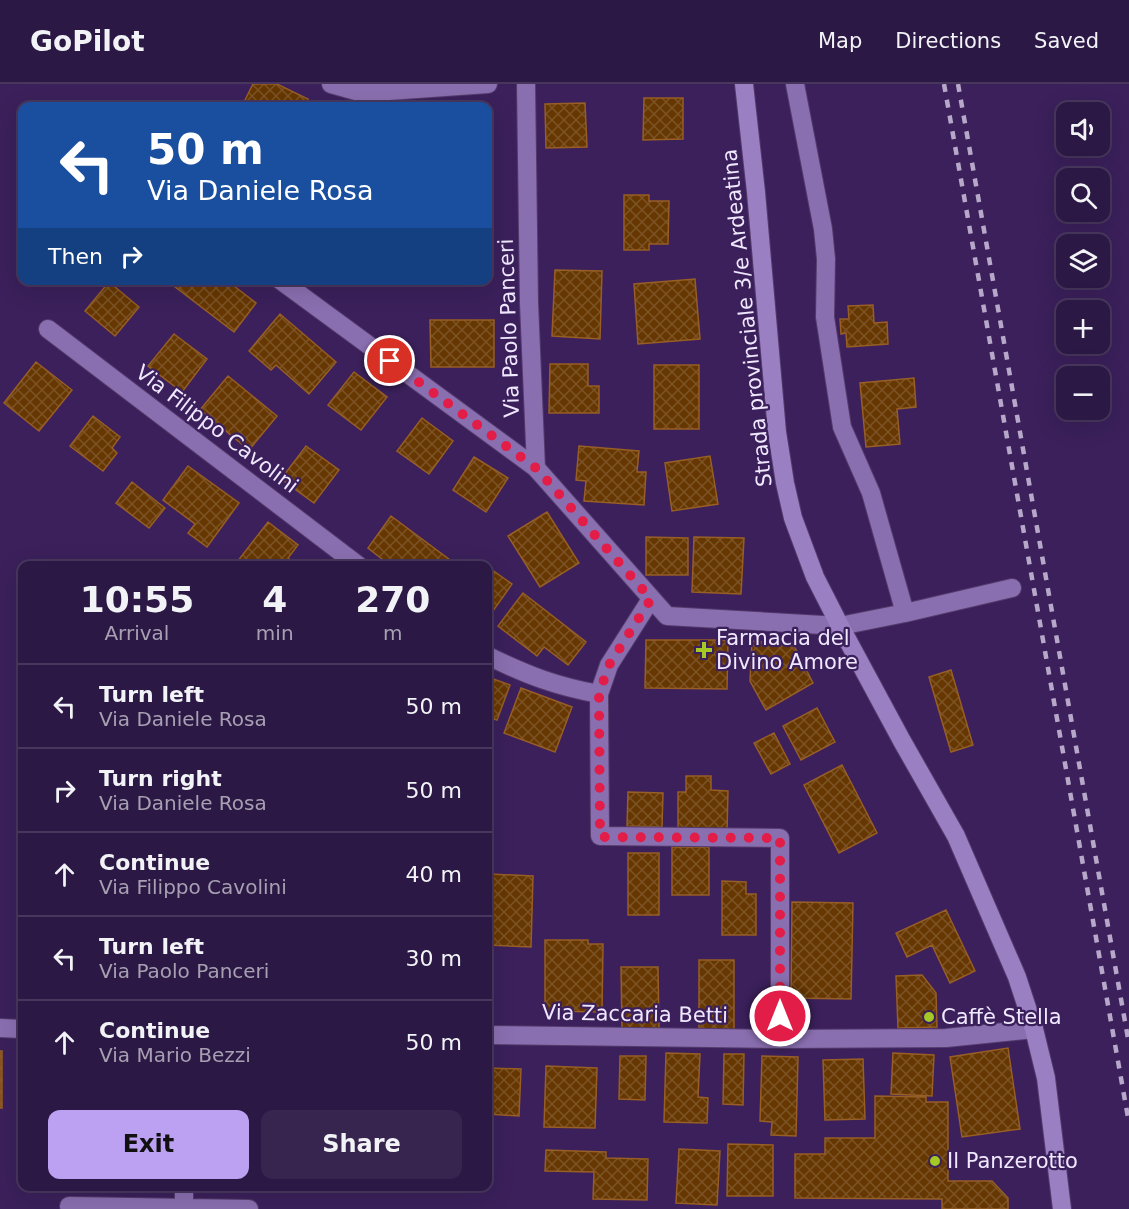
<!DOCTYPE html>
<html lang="en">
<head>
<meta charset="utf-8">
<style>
	:root { --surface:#2c1844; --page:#38254f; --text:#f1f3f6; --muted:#a6a0b2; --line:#48375d; --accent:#bca0f2 }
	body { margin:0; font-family:"DejaVu Sans",sans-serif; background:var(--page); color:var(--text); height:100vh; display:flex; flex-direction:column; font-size:22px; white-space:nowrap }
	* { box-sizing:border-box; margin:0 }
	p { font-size:20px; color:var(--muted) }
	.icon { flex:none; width:33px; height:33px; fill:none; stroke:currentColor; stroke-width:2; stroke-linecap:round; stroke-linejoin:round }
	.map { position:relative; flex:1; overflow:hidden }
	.details { position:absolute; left:18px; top:477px; width:474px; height:630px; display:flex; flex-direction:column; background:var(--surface); border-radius:12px; box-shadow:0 6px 24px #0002,0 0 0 2px var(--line) }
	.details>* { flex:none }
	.banner { position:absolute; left:18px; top:18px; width:474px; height:183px; border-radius:12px; box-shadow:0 6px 24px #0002,0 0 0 2px var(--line); background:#1a4fa0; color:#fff; overflow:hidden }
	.fabs { position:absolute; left:1056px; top:18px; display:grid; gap:12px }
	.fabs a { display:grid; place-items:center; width:54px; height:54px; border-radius:12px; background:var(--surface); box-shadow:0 6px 24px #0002,0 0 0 2px var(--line); font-size:30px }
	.pin { position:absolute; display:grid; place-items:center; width:51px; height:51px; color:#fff; margin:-26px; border:3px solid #fff; border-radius:50%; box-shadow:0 2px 6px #0007 }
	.me { position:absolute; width:66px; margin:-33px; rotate:0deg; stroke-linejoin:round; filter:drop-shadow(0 0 4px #0008) }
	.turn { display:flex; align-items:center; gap:21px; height:126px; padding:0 30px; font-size:27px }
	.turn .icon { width:78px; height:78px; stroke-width:2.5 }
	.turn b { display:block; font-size:42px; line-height:51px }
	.then { display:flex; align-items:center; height:57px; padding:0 30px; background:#0003; gap:12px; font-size:22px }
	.eta { display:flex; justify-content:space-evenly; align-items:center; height:102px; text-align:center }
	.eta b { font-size:36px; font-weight:800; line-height:42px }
	.cta { display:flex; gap:12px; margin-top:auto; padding:12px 30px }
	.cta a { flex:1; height:69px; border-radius:12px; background:var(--accent); color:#111; font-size:24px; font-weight:800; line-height:69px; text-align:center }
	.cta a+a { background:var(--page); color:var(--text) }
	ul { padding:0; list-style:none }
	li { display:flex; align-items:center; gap:18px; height:84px; padding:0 30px; border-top:2px solid var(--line) }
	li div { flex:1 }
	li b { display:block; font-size:22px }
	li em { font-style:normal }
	header { display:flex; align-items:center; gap:36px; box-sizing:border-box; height:84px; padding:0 30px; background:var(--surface); border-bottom:2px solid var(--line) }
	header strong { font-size:28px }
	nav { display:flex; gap:33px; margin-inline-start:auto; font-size:21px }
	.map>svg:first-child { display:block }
</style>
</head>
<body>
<header>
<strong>GoPilot</strong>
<nav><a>Map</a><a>Directions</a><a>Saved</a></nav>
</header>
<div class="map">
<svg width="1129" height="1125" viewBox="0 0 1129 1125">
	<defs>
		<pattern id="building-cross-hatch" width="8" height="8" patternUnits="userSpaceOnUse" patternTransform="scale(1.5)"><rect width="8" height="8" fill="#663700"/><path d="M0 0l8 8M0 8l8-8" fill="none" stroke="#7c5426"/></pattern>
	</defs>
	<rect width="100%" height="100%" fill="#3b205b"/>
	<path fill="url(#building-cross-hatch)" stroke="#975e26" stroke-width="1.5" d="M 253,0 L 277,0 L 308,15 L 304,22 L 242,22 Z
		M 644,14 L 683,14 L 683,55 L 643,56 Z
		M 475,19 L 475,22 L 447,22 L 447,20 Z
		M 585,19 L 587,63 L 546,64 L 545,20 Z
		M 624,111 L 649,111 L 649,117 L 669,117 L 668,160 L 649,160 L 649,166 L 624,166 Z
		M 555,186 L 602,187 L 600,255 L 552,252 Z
		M 695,195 L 700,255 L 638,260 L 634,200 Z
		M 172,196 L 226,196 L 256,219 L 234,248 L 170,199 Z
		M 301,196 L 342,196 L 342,198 L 301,198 Z
		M 109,198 L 139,223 L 115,252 L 85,227 Z
		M 873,221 L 874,239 L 887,238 L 888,260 L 847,263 L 846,249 L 841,250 L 840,235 L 849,235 L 848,222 Z
		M 280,230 L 336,278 L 309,310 L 276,281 L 271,286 L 249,267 Z
		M 430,236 L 494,236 L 494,283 L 431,283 Z
		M 174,250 L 207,275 L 182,308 L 148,282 Z
		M 36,278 L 72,306 L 39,347 L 4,319 Z
		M 550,280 L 588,280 L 588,302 L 599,302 L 599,329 L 549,329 Z
		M 654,281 L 699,281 L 699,345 L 654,345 Z
		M 354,288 L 387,313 L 361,346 L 328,321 Z
		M 228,292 L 277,332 L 249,366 L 200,326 Z
		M 914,294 L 916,323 L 897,325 L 900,360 L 866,363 L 860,299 Z
		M 93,332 L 120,353 L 112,364 L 117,369 L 103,387 L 70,362 Z
		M 422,334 L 453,357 L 429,390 L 397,367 Z
		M 306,362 L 339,386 L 314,419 L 281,395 Z
		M 579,362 L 639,367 L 637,388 L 646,388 L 644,421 L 584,417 L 586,397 L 576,396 Z
		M 710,372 L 718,420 L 672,427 L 665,379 Z
		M 474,373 L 508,394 L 486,428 L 453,406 Z
		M 188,382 L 239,419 L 207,463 L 188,449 L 195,440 L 163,416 Z
		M 132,398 L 165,424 L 149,444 L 116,419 Z
		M 547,428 L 579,479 L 540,503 L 508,452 Z
		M 391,432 L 450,476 L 445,482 L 391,482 L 368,464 Z
		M 268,438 L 298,461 L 288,474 L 298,482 L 234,482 Z
		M 646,453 L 688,454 L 688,491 L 646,491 Z
		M 694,453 L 744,454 L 741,510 L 692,508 Z
		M 488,483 L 512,500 L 488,534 Z
		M 523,509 L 586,558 L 568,581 L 544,563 L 537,572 L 498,542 Z
		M 646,556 L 728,556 L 727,605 L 645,604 Z
		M 752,557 L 793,560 L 813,599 L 766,626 L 750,597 Z
		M 951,586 L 973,661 L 951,668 L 929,593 Z
		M 488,593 L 510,601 L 497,636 L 488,633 Z
		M 521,604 L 572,623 L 555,668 L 504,649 Z
		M 817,624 L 835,658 L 801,676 L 783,642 Z
		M 774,649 L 790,680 L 771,690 L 754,659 Z
		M 842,681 L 877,749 L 839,769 L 804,701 Z
		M 686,692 L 711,692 L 711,706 L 728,707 L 727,747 L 678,747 L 678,708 L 686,708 Z
		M 628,708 L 663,709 L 662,743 L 627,742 Z
		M 672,763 L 709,763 L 709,811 L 672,811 Z
		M 628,769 L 659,769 L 659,831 L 628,831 Z
		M 490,790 L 533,792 L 531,863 L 488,861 Z
		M 722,797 L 746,798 L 746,810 L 756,810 L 756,851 L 722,851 Z
		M 792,818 L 853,819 L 851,915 L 791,914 Z
		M 946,826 L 975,887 L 950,899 L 932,861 L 907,873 L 896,849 Z
		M 545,856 L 588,856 L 588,860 L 603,860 L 602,928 L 545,927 Z
		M 699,876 L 734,876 L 734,946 L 699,946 Z
		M 621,883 L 658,883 L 659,945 L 622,945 Z
		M 922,891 L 936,909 L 937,943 L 898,944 L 896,892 Z
		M 1008,964 L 1020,1045 L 962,1053 L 950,973 Z
		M 0,967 L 2,967 L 2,1024 L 0,1024 Z
		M 666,969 L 700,970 L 698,1013 L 708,1014 L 707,1039 L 664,1038 Z
		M 893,969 L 934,971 L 932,1012 L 891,1010 Z
		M 724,970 L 744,970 L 743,1021 L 723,1020 Z
		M 620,972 L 646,972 L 645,1016 L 619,1015 Z
		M 762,972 L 798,973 L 796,1052 L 771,1051 L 772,1038 L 760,1037 Z
		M 863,975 L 865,1035 L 825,1036 L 823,976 Z
		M 546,982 L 597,984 L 595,1044 L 544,1043 Z
		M 488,984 L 521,985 L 519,1032 L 488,1030 Z
		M 875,1012 L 926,1013 L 926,1018 L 948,1018 L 948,1097 L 992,1097 L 1008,1114 L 1008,1125 L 942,1125 L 942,1115 L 795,1114 L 795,1070 L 825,1070 L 825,1054 L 875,1054 Z
		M 728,1060 L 773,1061 L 773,1112 L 727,1112 Z
		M 679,1065 L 720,1067 L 717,1121 L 676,1119 Z
		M 546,1066 L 606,1068 L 606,1074 L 648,1075 L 647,1116 L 593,1115 L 594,1088 L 545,1087 Z"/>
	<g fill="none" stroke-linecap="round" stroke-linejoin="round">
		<defs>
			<path id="minor" d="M 331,0 L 356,7 L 374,8 L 488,0
				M 526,0 L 529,219 L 536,384 L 667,532 L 840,542 L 905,529 L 871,409 L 842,343 L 825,233 L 826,175 L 823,145 L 795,0
				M 280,196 L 536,384
				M 48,245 L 359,482
				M 905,529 L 1012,504
				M 488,572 C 527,591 555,602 599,610 L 609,581 L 651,515
				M 599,610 L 600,752 L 780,754 L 780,955
				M 0,944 L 22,945
				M 488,951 L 780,955 L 946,954 L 1034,945
				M 69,1122 L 249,1125
				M 184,1125 L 184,1102"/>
			<path id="major" d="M 744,0 L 756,108 L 777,348 L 785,399 L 793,434 L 815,493 L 840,542 L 902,657 L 956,752 L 1017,893 L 1034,945 L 1046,994 L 1062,1125"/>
		</defs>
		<use href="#minor" stroke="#543b6c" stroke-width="20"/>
		<use href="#major" stroke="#543b6c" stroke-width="20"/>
		<use href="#minor" stroke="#8a6fb0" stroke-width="18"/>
		<use href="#major" stroke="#9a7fc2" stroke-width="18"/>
		<path stroke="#b7a8ca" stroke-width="4.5" stroke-dasharray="8 8" stroke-linecap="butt" d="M 944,0 L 1129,1039
			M 958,0 L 1129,960"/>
	</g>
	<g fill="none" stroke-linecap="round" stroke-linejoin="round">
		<path stroke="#e11d48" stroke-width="10" stroke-dasharray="0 18" d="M 390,277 L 536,384 L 651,515 L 609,581 L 599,610 L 600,753 L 780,754 L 780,932"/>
	</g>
	<g fill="#a4c824" stroke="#3b205b" stroke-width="2">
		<path d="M701 557h6v6h6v6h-6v6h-6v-6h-6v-6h6z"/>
		<circle cx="929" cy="933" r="6"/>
		<circle cx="935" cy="1077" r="6"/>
	</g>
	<g text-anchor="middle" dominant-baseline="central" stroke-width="4.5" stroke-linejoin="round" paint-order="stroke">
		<g font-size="21" fill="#f0e8fe" stroke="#3b205b">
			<text transform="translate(747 234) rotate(-96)">Strada provinciale 3/e Ardeatina</text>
			<text transform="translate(509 244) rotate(-92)">Via Paolo Panceri</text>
			<text transform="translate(217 345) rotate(37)">Via Filippo Cavolini</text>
			<text transform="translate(635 930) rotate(1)">Via Zaccaria Betti</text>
		</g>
		<g font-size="21" fill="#f0e8fe" stroke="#3b205b" text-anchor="start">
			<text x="716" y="554">Farmacia del<tspan x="716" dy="24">Divino Amore</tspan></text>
			<text x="941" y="933">Caffè Stella</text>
			<text x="947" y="1077">Il Panzerotto</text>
		</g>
	</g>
</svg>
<div class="fabs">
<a><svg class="icon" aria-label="sound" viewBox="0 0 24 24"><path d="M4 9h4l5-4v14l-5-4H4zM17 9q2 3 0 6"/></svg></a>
<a><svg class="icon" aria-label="search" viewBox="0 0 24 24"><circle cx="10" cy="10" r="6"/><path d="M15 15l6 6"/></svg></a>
<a><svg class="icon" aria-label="layers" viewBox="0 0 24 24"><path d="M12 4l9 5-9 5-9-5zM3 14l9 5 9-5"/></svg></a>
<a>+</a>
<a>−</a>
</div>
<div class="pin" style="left:390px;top:277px;background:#d93025"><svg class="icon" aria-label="arrive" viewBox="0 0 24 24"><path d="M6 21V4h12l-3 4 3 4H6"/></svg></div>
<svg class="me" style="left:780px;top:932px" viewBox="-20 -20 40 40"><circle r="17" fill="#e11d48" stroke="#fff" stroke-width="3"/><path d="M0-11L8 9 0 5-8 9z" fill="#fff"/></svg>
<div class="banner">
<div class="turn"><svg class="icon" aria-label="left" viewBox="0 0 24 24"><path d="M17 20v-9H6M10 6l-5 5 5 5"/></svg><div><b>50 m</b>Via Daniele Rosa</div></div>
<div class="then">Then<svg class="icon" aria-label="right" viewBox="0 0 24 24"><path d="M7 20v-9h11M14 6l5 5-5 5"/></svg></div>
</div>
<section class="details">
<div class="eta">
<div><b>10:55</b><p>Arrival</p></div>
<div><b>4</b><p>min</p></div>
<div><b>270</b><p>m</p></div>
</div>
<ul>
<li><svg class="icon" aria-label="left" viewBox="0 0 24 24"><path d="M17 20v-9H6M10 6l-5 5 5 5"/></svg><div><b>Turn left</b><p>Via Daniele Rosa</p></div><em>50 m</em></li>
<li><svg class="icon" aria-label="right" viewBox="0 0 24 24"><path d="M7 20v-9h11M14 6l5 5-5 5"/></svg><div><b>Turn right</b><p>Via Daniele Rosa</p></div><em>50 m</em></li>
<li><svg class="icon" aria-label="ahead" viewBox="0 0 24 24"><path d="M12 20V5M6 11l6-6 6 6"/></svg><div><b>Continue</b><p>Via Filippo Cavolini</p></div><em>40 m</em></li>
<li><svg class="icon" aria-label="left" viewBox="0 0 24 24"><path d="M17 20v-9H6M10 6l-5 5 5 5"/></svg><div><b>Turn left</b><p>Via Paolo Panceri</p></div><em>30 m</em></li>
<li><svg class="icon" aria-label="ahead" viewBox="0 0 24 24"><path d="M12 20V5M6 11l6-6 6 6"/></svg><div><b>Continue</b><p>Via Mario Bezzi</p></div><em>50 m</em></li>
</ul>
<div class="cta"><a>Exit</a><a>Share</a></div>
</section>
</div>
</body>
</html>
